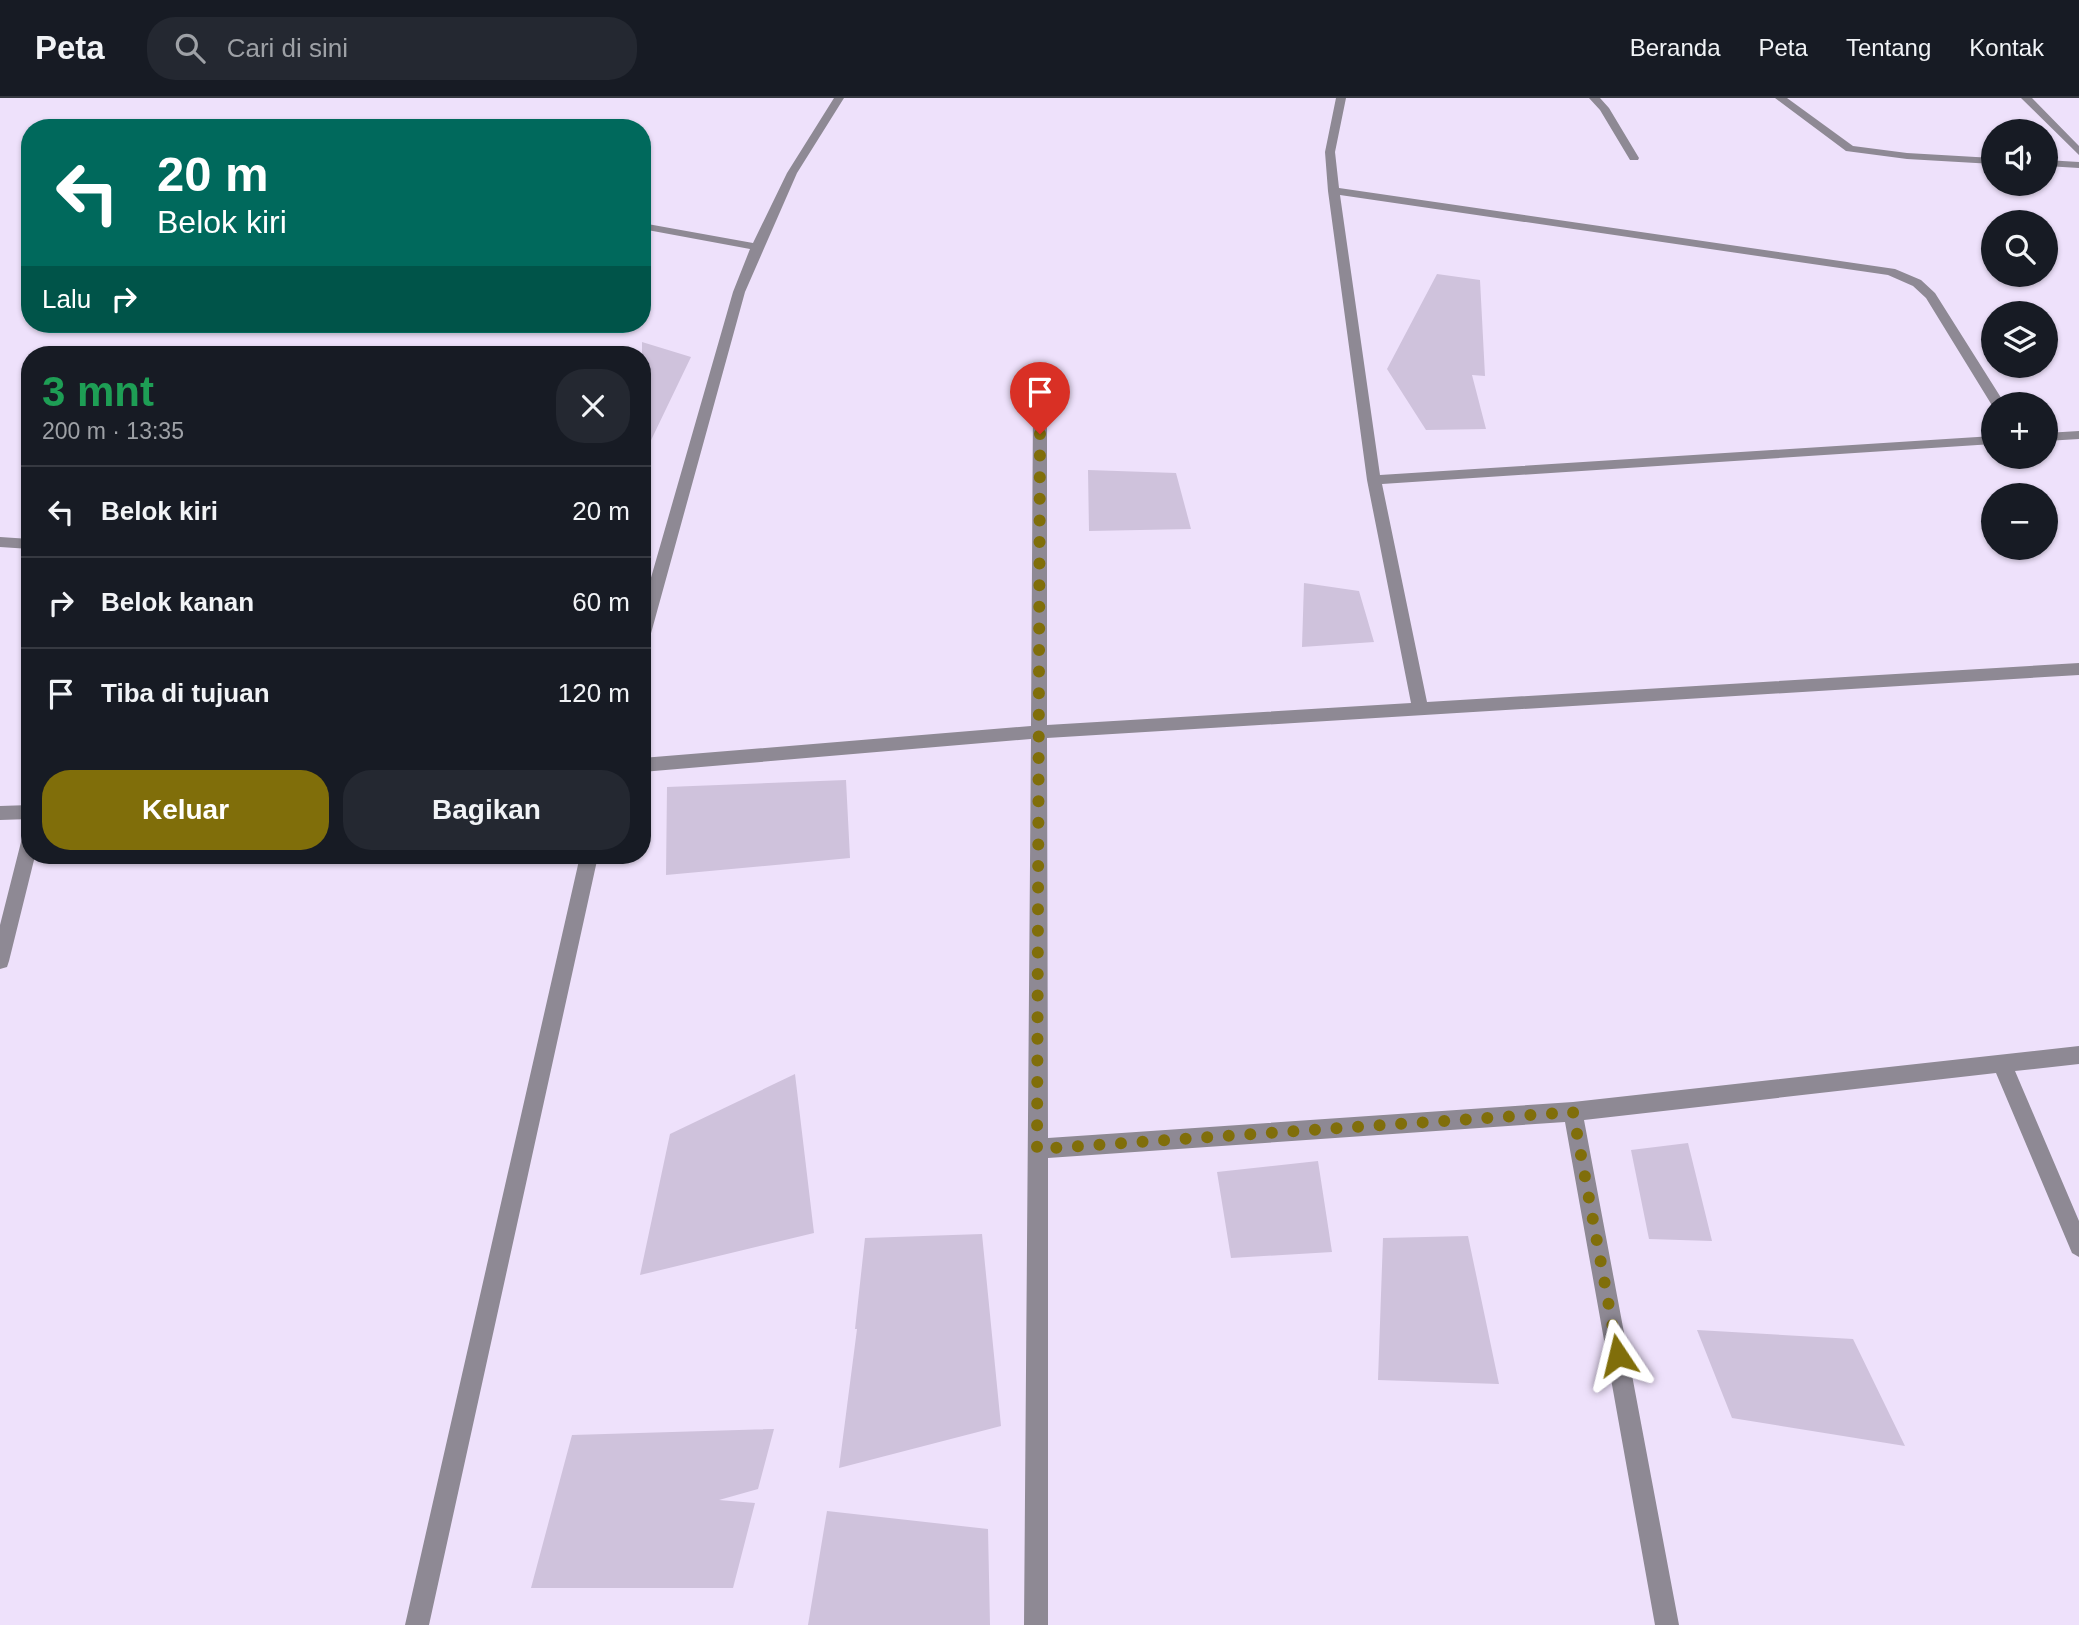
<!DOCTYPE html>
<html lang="id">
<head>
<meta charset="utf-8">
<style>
	:root { --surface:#171b24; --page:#242831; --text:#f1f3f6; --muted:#9ea1a6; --line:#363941; --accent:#806e0a }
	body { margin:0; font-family:Arial,sans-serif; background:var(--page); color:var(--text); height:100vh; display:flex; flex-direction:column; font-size:26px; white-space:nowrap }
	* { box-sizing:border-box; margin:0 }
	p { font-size:23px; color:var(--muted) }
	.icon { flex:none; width:38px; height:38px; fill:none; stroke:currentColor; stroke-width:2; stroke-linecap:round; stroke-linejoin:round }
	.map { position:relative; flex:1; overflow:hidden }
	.sheet { position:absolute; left:21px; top:248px; width:630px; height:518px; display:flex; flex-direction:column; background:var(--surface); border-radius:28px; box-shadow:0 2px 5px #0004 }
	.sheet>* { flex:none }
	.top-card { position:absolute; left:21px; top:21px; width:630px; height:214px; border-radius:28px; box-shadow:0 2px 5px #0004; background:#00695c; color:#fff; overflow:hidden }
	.buttons { position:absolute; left:1981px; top:21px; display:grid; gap:14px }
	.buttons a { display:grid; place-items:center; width:77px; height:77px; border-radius:50%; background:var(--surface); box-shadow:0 2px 5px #0004; font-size:35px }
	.pin { position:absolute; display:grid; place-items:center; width:60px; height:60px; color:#fff; margin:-72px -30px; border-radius:50% 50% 50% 0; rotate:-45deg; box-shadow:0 0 7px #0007 }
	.pin .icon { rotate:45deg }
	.me { position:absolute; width:77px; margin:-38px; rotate:350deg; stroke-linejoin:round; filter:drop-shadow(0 0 5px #0008) }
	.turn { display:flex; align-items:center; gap:24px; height:147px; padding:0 21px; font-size:32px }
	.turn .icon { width:91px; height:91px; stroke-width:2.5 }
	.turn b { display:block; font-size:49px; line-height:60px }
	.then { display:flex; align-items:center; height:66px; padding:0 21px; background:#0003; gap:14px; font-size:26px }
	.round { display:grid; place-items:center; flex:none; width:74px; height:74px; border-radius:28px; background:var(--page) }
	.overview { display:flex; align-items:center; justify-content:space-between; height:119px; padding:0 21px }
	h1 { font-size:42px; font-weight:600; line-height:52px; color:#1e9e55 }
	.cta { display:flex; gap:14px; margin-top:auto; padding:14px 21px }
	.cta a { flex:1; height:80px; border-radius:28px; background:var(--accent); color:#fff; font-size:28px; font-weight:600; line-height:80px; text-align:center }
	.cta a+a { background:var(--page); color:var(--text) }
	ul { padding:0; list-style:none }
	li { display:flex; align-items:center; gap:21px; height:91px; padding:0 21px; border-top:2px solid var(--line) }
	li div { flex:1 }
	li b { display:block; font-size:26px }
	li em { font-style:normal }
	header { display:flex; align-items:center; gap:42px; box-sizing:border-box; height:98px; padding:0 35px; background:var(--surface); border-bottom:2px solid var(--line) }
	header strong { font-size:33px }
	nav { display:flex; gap:38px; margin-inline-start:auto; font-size:24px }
	.search { width:490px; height:63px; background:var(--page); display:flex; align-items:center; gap:18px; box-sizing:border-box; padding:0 24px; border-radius:28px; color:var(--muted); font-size:26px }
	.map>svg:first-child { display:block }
</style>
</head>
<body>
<header>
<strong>Peta</strong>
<div class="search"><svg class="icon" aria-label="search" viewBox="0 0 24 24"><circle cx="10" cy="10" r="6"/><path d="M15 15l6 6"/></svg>Cari di sini</div>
<nav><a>Beranda</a><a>Peta</a><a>Tentang</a><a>Kontak</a></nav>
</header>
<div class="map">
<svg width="2079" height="1527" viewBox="0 0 2079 1527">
	<rect width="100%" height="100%" fill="#eee1fb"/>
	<path fill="#cfc2dc" d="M 1437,176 L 1480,182 L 1485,278 L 1472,277 L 1486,331 L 1426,332 L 1387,271 Z
		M 642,244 L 691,259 L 642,361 Z
		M 1088,372 L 1176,375 L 1191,431 L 1089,433 Z
		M 1304,485 L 1359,493 L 1374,544 L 1302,549 Z
		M 846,682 L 850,760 L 666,777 L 667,689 Z
		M 795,976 L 814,1135 L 640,1177 L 670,1036 Z
		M 1688,1045 L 1712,1143 L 1649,1141 L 1631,1052 Z
		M 1318,1063 L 1332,1154 L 1231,1160 L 1217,1074 Z
		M 982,1136 L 1001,1328 L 839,1370 L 857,1231 L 855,1231 L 865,1140 Z
		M 1468,1138 L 1499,1286 L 1378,1282 L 1383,1140 Z
		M 1697,1232 L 1853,1241 L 1905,1348 L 1732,1320 Z
		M 774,1331 L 758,1391 L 719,1402 L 755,1405 L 733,1490 L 531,1490 L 572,1337 Z
		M 827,1413 L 988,1431 L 990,1527 L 808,1527 Z"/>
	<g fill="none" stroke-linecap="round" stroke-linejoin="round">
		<path fill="#8e8994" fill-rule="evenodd" d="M 834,0 L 844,0 L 797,75 L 745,194 L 650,539 L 642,545 L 642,511 L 733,194 L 750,151 L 642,131 L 642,125 L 753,145 L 787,75 Z
			M 1336,0 L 1346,0 L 1335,54 L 1339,90 L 1895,171 L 1921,182 L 1935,195 L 2005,306 L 1993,306 L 1993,309 L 1926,200 L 1913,188 L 1888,177 L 1340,97 L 1380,377 L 1993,338 L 1993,346 L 1382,386 L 1427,604 L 2079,565 L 2079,577 L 1047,640 L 1048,1040 L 1573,1004 L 2079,948 L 2079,966 L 2015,973 L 2079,1123 L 2079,1159 L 2072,1155 L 1996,975 L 1584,1022 L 1679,1527 L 1655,1527 L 1565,1024 L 1048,1060 L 1048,1527 L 1024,1527 L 1031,641 L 642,674 L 642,660 L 1031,628 L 1033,308 L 1040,304 L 1047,308 L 1047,627 L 1411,605 L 1367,382 L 1328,93 L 1325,54 Z
			M 1589,0 L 1600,0 L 1609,10 L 1639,60 L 1638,62 L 1630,62 L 1600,12 Z
			M 1775,0 L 1787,0 L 1853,48 L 1907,55 L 1993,60 L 1993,66 L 1907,61 L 1846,53 Z
			M 2021,0 L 2032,0 L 2079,48 L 2079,57 Z
			M 2046,62 L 2079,64 L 2079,70 L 2046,68 Z
			M 2079,333 L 2079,341 L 2046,343 L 2046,335 Z
			M 0,439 L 30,441 L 30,451 L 0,449 Z
			M 30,707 L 30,721 L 0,722 L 0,708 Z
			M 30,737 L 30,758 L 35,758 L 9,863 L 7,869 L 0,871 L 0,827 L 21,744 L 24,739 Z
			M 580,758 L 598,758 L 429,1527 L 405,1527 Z"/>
	</g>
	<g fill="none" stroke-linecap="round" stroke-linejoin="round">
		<path stroke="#806e0a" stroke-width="12" stroke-dasharray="0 21.6" d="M 1040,336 L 1037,1051 L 1573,1014 L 1618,1257"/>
	</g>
</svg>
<div class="buttons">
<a><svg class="icon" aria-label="sound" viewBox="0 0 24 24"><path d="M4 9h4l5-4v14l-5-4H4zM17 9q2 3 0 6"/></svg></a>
<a><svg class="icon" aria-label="search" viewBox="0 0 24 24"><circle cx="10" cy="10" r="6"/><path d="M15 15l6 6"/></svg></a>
<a><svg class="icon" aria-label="layers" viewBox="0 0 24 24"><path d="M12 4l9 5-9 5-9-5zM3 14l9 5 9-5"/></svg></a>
<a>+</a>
<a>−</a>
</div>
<div class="pin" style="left:1040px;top:336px;background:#d93025"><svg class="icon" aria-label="arrive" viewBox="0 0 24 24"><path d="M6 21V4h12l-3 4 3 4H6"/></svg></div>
<svg class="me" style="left:1618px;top:1257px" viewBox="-20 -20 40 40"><path d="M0-17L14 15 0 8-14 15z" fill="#806e0a" stroke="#fff" stroke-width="4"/></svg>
<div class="top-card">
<div class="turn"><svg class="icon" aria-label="left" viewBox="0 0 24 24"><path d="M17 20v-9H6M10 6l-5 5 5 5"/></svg><div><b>20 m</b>Belok kiri</div></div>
<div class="then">Lalu<svg class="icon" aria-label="right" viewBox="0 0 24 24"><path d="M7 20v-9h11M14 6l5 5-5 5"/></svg></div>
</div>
<section class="sheet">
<div class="overview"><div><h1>3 mnt</h1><p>200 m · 13:35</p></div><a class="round"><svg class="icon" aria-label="close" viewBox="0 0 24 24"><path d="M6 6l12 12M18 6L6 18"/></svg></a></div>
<ul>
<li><svg class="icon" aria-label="left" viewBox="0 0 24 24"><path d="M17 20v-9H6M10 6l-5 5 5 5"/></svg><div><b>Belok kiri</b></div><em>20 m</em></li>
<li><svg class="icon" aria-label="right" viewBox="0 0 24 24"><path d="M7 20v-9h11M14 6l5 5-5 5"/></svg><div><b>Belok kanan</b></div><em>60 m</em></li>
<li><svg class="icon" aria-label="arrive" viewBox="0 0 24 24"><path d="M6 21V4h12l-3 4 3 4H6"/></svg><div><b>Tiba di tujuan</b></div><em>120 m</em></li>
</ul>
<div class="cta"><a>Keluar</a><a>Bagikan</a></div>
</section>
</div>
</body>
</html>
